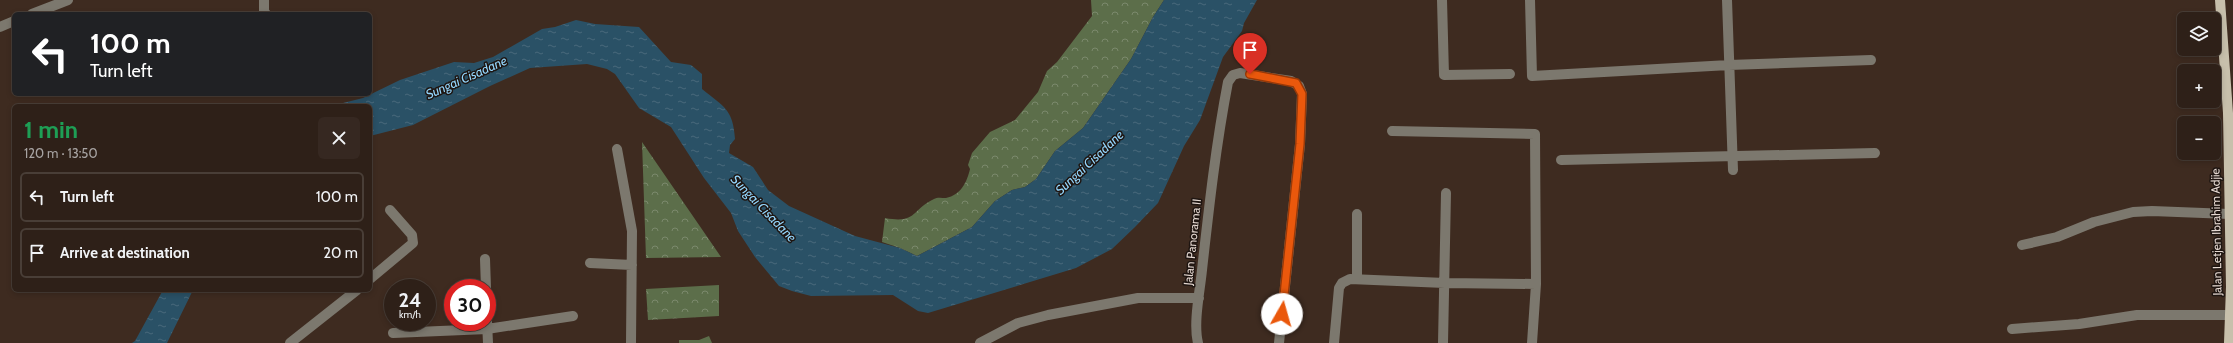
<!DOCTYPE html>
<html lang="en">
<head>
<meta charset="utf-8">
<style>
	:root { --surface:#2e2018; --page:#362821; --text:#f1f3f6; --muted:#a7a3a2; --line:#493e37 }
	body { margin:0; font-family:Cabin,sans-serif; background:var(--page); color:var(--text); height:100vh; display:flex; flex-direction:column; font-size:15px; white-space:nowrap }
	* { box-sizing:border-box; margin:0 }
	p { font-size:13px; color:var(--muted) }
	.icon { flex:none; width:22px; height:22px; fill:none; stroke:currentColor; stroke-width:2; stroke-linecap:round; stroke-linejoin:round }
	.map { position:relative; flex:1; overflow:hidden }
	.side { position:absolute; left:12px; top:104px; width:360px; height:188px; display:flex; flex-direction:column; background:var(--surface); border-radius:6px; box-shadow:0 2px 6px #0003,0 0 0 1px var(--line) }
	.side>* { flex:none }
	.guide { position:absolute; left:12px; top:12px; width:360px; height:84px; border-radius:6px; box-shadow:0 2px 6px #0003,0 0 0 1px var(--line); background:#202124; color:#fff; overflow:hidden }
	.controls { position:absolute; left:2177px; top:12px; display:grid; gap:8px }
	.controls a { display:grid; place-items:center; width:44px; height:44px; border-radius:6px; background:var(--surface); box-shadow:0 2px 6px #0003,0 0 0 1px var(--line); font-size:20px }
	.speed { position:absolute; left:384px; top:279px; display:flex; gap:8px; font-size:20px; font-weight:700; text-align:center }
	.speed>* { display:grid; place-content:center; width:52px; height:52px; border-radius:50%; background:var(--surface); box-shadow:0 2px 6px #0003,0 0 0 1px var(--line); line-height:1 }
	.speed small { font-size:10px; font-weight:400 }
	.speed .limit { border:6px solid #d22; background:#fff; color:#111 }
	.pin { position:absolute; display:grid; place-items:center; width:34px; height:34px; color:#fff; margin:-41px -17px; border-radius:50% 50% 50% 0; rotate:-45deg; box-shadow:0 0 4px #0007 }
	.pin .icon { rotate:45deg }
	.me { position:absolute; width:44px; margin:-22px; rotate:7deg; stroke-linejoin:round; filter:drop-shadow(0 0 3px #0008) }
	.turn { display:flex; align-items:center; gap:14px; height:84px; padding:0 12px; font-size:18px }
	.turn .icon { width:52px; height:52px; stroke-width:2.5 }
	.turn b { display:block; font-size:28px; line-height:34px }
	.round { display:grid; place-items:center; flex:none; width:42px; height:42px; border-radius:6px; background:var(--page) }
	.head { display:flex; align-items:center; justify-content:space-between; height:68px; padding:0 12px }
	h1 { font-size:24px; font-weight:800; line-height:30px; color:#1e9e55 }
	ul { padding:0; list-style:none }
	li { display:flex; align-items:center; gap:12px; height:50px; margin:0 8px 6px; padding:0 4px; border:2px solid var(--line); border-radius:6px }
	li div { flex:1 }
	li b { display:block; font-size:15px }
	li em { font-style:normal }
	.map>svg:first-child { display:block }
</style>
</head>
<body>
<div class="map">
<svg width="2233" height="343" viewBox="0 0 2233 343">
	<defs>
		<pattern id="forest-crowns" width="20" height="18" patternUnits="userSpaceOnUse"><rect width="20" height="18" fill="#5c6e4a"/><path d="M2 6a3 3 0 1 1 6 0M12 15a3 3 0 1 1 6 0" fill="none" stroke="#7b896c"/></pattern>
		<pattern id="water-ripples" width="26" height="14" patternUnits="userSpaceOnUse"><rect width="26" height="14" fill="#2a5166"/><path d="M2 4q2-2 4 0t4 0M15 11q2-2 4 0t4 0" fill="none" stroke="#49697b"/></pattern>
	</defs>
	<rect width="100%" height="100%" fill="#3e2b20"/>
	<path fill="url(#forest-crowns)" d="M 1091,0 L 1164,0 L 1153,17 L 1131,59 L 1083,128 L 1055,151 L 1036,179 L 1025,187 L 1012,190 L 995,201 L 972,227 L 917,256 L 900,248 L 882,242 L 885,218 C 917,224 911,210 934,199 C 937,197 942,198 946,198 C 961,195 967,182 970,169 L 968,165 L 972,153 L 990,132 L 1015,120 L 1038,92 L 1047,71 L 1057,62 L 1092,16 Z
		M 642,142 L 721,257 L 646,258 Z
		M 719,285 L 719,316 L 648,320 L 646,289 Z
		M 709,336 L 712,343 L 679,343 L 679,340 L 699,340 Z"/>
	<path fill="url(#water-ripples)" d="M 1164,0 L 1257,0 L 1244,23 L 1242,31 L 1223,57 L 1200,120 L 1184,146 L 1158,203 L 1135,227 L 1112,249 L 1076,268 L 928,313 L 918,311 L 893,295 L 811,296 L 792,291 L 779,286 L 755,257 L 738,231 L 731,213 L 704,178 L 671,127 L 639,108 L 615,74 L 607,69 L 587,64 L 530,68 L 490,86 L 413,125 L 370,136 L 370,106 L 331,106 L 363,98 L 400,80 L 454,62 L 474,63 L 493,57 L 542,29 L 555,27 L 576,20 L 595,24 L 639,27 L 671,62 L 691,65 L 702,74 L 702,89 C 724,107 733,109 735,139 L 730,145 L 729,153 L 753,167 L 768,190 L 789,206 L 855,236 L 900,248 L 917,256 L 972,227 L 995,201 L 1012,190 L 1025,187 L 1036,179 L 1055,151 L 1083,128 L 1131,59 L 1153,17 Z
		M 163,290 L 193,290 L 167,343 L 132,343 L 135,341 Z"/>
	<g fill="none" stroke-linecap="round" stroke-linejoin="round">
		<path stroke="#7c786e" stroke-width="10" d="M 264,0 L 264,11 L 266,14
			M 1442,0 L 1444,75 L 1510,74
			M 1530,0 L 1532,76 L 1729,65 L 1871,60
			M 1727,0 L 1733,170
			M 32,14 L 68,0
			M 0,27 L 14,21
			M 1392,131 L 1535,134 L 1536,284 L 1532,343
			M 617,149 L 632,231 L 631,343
			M 1561,160 L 1875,153
			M 2022,245 L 2057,237 L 2094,222 L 2133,212 L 2152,211 L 2229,214
			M 485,259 L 486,288
			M 590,263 L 632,265
			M 370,279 L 413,243 L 412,235 L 390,210
			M 1357,279 L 1357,214
			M 487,322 L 488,343
			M 2012,329 L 2079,324 L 2137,315 L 2230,315
			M 393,333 L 487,329 L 573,316
			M 290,343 L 357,290
			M 980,343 L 1018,323 L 1048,315 L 1138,298 L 1199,298
			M 1198,343 C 1193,323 1200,291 1202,270 C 1209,207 1216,144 1228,82 L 1233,75 L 1240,73 L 1291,81 L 1299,86 L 1302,94 L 1300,144 L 1279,343
			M 1334,343 L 1339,288 L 1342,283 L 1350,279 L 1445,283 L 1536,284
			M 1443,343 L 1446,193"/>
		<path stroke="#c8c0ac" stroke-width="10" d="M 2220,0 L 2228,113 L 2231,287 L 2229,343"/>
	</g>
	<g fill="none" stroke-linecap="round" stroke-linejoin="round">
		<defs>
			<path id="route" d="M 1250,74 L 1296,83 L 1302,94 L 1300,144 L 1282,314"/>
		</defs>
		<use href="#route" stroke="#983908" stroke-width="10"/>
		<use href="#route" stroke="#ea580c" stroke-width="7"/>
	</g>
	<g text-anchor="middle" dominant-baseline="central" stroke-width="3" stroke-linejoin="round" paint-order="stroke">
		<g font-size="12" fill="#e6d9d2" stroke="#1e1511">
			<text transform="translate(2216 232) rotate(-91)">Jalan Letjen Ibrahim Adjie</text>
			<text transform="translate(1192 242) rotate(-84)">Jalan Panorama II</text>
		</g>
		<g font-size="13" font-style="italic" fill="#94d7fe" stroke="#1e1511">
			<text transform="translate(466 77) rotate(-24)">Sungai Cisadane</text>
			<text transform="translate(1089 162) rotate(-43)">Sungai Cisadane</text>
			<text transform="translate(764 208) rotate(46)">Sungai Cisadane</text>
		</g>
	</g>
</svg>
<div class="controls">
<a><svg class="icon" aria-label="layers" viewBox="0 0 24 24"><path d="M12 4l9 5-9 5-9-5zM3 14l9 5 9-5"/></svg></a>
<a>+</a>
<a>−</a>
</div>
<div class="speed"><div>24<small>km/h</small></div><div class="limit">30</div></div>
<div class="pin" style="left:1250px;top:74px;background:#d93025"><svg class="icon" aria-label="arrive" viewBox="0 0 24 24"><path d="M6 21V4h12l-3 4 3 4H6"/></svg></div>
<svg class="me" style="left:1282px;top:314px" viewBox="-20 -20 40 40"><circle r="19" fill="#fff"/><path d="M0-13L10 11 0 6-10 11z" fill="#ea580c"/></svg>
<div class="guide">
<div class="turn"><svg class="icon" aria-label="left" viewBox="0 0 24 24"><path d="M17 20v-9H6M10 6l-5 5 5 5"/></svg><div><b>100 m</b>Turn left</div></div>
</div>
<section class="side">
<div class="head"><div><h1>1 min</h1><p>120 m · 13:50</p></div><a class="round"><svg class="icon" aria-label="close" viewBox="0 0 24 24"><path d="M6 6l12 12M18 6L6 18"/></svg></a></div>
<ul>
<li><svg class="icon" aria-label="left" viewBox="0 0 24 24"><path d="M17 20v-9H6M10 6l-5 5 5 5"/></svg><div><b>Turn left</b></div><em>100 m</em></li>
<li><svg class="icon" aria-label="arrive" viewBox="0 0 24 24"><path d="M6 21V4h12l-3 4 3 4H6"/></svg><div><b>Arrive at destination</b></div><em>20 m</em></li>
</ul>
</section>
</div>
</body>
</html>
